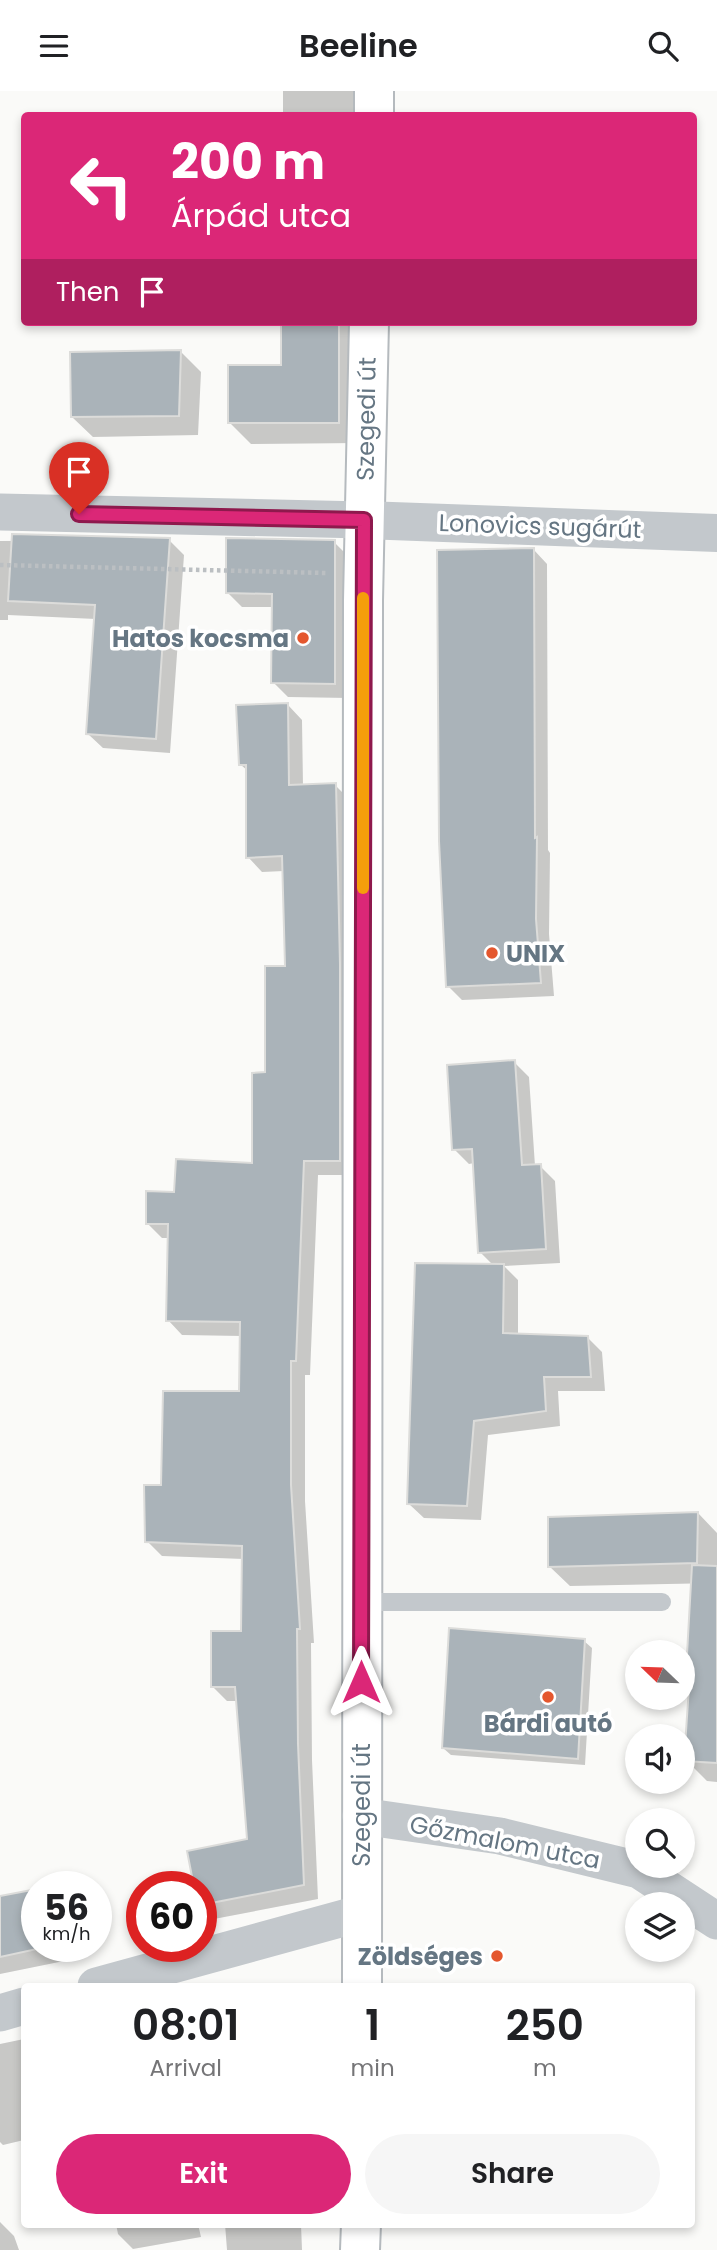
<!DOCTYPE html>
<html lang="en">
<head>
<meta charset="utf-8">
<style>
	:root { --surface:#fff; --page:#f6f6f6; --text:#202124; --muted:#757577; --accent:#db2777 }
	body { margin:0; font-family:Poppins,sans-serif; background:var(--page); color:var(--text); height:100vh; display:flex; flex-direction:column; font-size:26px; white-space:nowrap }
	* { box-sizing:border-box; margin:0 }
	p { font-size:23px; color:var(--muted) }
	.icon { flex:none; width:38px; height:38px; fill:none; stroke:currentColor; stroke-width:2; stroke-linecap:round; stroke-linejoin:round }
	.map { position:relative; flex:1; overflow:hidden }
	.panel { position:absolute; left:21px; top:1892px; width:674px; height:245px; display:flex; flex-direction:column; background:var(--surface); border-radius:7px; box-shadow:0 4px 10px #0003 }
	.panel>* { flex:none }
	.guide { position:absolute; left:21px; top:21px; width:676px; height:214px; border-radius:7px; box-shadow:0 4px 10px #0003; background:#db2777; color:#fff; overflow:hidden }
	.needle { width:46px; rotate:293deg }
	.tools { position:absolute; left:625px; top:1549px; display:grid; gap:14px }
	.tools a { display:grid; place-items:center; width:70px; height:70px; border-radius:50%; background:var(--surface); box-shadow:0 4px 10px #0003; font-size:35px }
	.speed { position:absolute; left:21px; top:1780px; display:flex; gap:14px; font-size:35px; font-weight:700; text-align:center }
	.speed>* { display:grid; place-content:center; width:91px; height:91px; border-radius:50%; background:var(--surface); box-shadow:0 4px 10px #0003; line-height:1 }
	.speed small { font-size:18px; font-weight:400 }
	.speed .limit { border:10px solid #d22; background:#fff; color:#111 }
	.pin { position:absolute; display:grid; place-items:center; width:60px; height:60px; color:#fff; margin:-72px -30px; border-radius:50% 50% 50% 0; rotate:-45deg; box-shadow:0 0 7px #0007 }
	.pin .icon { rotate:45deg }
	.me { position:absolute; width:77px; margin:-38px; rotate:0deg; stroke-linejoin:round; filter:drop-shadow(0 0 5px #0008) }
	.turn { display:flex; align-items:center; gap:24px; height:147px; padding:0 35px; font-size:32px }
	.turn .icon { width:91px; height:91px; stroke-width:2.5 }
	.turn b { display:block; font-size:49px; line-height:60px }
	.then { display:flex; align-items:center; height:66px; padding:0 35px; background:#0003; gap:14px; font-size:26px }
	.eta { display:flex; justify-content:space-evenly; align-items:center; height:119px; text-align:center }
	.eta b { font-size:42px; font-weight:600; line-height:49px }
	.button { display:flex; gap:14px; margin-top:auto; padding:14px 35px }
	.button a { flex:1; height:80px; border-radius:42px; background:var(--accent); color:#fff; font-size:28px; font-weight:600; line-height:80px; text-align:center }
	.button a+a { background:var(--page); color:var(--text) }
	header { display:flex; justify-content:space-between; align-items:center; height:91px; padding:0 35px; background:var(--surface); font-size:32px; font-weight:600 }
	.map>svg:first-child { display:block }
</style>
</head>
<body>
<header><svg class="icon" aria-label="menu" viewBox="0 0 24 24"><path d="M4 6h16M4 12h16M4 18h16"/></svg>Beeline<svg class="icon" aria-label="search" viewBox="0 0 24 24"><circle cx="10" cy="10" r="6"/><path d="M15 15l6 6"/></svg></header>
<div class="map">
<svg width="717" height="2159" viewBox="0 0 717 2159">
	<rect width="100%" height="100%" fill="#fafaf8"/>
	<path fill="#0003" d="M 283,0 L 359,0 L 359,24 L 283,24 Z
		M 283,231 L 359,231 L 360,352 L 251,353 L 229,331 L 283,276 Z
		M 180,260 L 201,281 L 198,344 L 93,346 L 72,326 Z
		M 169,449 L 184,464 L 170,662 L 103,657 L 88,643 L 96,528 L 8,524 L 8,529 L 0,529 L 0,450 Z
		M 334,451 L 349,466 L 349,607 L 288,606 L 273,591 L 273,516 L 242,516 L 228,502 Z
		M 534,459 L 547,473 L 548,759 L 550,762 L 549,843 L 554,905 L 462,909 L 448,895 Z
		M 288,614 L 302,629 L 303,695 L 335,694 L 350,709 L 354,1084 L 318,1084 L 310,1284 L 305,1284 L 305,1410 L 314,1552 L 311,1552 L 312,1669 L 318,1808 L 214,1828 L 201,1816 L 201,1796 L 249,1750 L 238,1610 L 227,1610 L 213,1596 L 243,1542 L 244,1468 L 162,1465 L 147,1450 L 163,1396 L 241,1302 L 242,1245 L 182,1244 L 168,1229 L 170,1147 L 162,1147 L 147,1132 L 176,1103 L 254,1074 L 287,877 L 284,780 L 262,781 L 248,766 L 248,680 L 241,674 Z
		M 514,971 L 529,986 L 535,1075 L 540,1075 L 555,1090 L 560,1172 L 504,1175 L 518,1189 L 518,1244 L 587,1246 L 602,1261 L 605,1300 L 558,1300 L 560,1335 L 488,1344 L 481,1429 L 424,1427 L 409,1413 L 493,1174 L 480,1161 L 474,1072 L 469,1073 L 454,1058 Z
		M 698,1422 L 717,1442 L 717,1492 L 570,1495 L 549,1475 Z
		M 692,1502 L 717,1504 L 717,1691 L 707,1690 L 686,1669 Z
		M 584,1550 L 592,1557 L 585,1674 L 451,1664 L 443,1657 Z
		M 0,1807 L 37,1855 L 61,1855 L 64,1870 L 0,1883 Z
		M 24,1948 L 24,2049 L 3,2054 L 0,2051 L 0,1953 Z
		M 0,2131 L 14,2145 L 19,2159 L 0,2159 Z
		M 116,2133 L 198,2133 L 201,2146 L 133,2158 L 118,2143 Z
		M 225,2133 L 301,2133 L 302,2159 L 227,2159 Z"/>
	<path fill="#aab3b9" stroke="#dcdcda" stroke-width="2" d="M 281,231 L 339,231 L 339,332 L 228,332 L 228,274 L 281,274 Z
		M 181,259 L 179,325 L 71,326 L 70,261 Z
		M 12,443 L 170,447 L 156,648 L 86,643 L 95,514 L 8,510 Z
		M 226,447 L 335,449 L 335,593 L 271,592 L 272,503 L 226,502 Z
		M 534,457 L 535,747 L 537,746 L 536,828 L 541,892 L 446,896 L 439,750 L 437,459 Z
		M 288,612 L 289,694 L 336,692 L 340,874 L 340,1070 L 304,1070 L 296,1270 L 291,1270 L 291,1394 L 300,1538 L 297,1538 L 298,1653 L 304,1794 L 201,1814 L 201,1796 L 194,1796 L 187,1760 L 247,1748 L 235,1596 L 211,1596 L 211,1540 L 241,1540 L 242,1455 L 145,1451 L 144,1394 L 161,1394 L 163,1300 L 239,1300 L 240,1231 L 166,1230 L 168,1133 L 146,1133 L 146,1100 L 174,1101 L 176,1068 L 252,1072 L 252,982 L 265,981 L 265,875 L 285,875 L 282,765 L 246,767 L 246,674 L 239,674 L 236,614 Z
		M 515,969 L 522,1074 L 541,1073 L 546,1158 L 478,1162 L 472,1058 L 452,1059 L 447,974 Z
		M 415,1172 L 504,1173 L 503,1242 L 588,1245 L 591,1286 L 544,1286 L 546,1320 L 474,1330 L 467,1415 L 407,1413 Z
		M 698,1421 L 697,1472 L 548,1476 L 548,1426 Z
		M 692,1474 L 717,1475 L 717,1672 L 684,1670 L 690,1581 L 686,1581 Z
		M 449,1537 L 585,1548 L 578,1668 L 442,1657 Z
		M 37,1798 L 37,1858 L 0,1866 L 0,1805 Z"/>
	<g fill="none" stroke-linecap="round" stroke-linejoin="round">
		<defs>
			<path id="primary" d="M 374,24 L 374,0
				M 362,1895 L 363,509 L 369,231
				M 360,2159 L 361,2133"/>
		</defs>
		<use href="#primary" stroke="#b5babe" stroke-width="42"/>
		<path stroke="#bbbfc2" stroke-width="4.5" stroke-dasharray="3.5 3.5" stroke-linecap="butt" d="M 0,474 L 326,482"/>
		<path stroke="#c3c8cc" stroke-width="18" d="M 362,1511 L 662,1511"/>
		<path stroke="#c3c8cc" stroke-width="37" d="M 0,421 L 364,429
			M 361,1725 L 500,1745 L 639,1779 L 717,1830
			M 96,1895 L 362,1822
			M 0,1922 L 24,1915"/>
		<path stroke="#c3c8cc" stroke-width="38" d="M 364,429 L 717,442"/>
		<use href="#primary" stroke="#fff" stroke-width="38"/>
	</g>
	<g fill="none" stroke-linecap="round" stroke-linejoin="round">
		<defs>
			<path id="route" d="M 79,423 L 364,429 L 361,1591"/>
		</defs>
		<use href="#route" stroke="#8e194d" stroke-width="18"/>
		<use href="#route" stroke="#db2777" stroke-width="12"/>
		<path stroke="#f59e0b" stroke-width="12" d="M 363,797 L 363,507"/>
	</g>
	<g fill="#e4572e" stroke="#fff" stroke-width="2.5">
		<circle cx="303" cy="547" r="7"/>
		<circle cx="492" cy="862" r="7"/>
		<circle cx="548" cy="1606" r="7"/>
		<circle cx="497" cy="1865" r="7"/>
	</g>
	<g text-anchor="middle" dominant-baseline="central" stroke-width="7" stroke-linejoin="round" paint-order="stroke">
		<g font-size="24" fill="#657683" stroke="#fff">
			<text transform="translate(366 328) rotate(-89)">Szegedi út</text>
			<text transform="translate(540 435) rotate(2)">Lonovics sugárút</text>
			<text transform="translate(361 1714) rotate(-90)">Szegedi út</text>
			<text transform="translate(505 1751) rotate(11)">Gőzmalom utca</text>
		</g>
		<g font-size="24" font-weight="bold" fill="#657683" stroke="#fff" text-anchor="end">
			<text x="289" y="547">Hatos kocsma</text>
			<text x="506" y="862" text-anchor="start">UNIX</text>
			<text x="548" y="1632" text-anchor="middle">Bárdi autó</text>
			<text x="483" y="1865">Zöldséges</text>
		</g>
	</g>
</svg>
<div class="tools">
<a><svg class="needle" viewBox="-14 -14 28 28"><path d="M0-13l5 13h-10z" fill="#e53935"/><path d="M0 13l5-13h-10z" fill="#757577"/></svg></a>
<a><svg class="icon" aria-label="sound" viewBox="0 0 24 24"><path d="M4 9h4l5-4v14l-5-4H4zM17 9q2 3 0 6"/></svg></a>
<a><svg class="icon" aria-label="search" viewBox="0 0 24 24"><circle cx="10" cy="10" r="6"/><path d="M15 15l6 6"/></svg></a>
<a><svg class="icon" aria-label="layers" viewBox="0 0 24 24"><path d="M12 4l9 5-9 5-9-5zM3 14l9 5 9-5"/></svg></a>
</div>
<div class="speed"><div>56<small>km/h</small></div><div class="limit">60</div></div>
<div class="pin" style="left:79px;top:423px;background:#d93025"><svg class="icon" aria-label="arrive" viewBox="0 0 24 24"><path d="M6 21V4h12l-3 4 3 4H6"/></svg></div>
<svg class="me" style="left:361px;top:1591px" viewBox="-20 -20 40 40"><path d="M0-17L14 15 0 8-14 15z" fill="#db2777" stroke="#fff" stroke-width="4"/></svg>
<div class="guide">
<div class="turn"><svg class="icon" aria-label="left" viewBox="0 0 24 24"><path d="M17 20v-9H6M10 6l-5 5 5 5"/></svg><div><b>200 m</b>Árpád utca</div></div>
<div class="then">Then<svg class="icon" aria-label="arrive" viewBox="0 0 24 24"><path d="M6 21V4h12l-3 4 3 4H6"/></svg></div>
</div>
<section class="panel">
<div class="eta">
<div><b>08:01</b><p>Arrival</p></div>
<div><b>1</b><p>min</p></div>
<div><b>250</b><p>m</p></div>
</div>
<div class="button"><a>Exit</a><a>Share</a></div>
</section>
</div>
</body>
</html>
